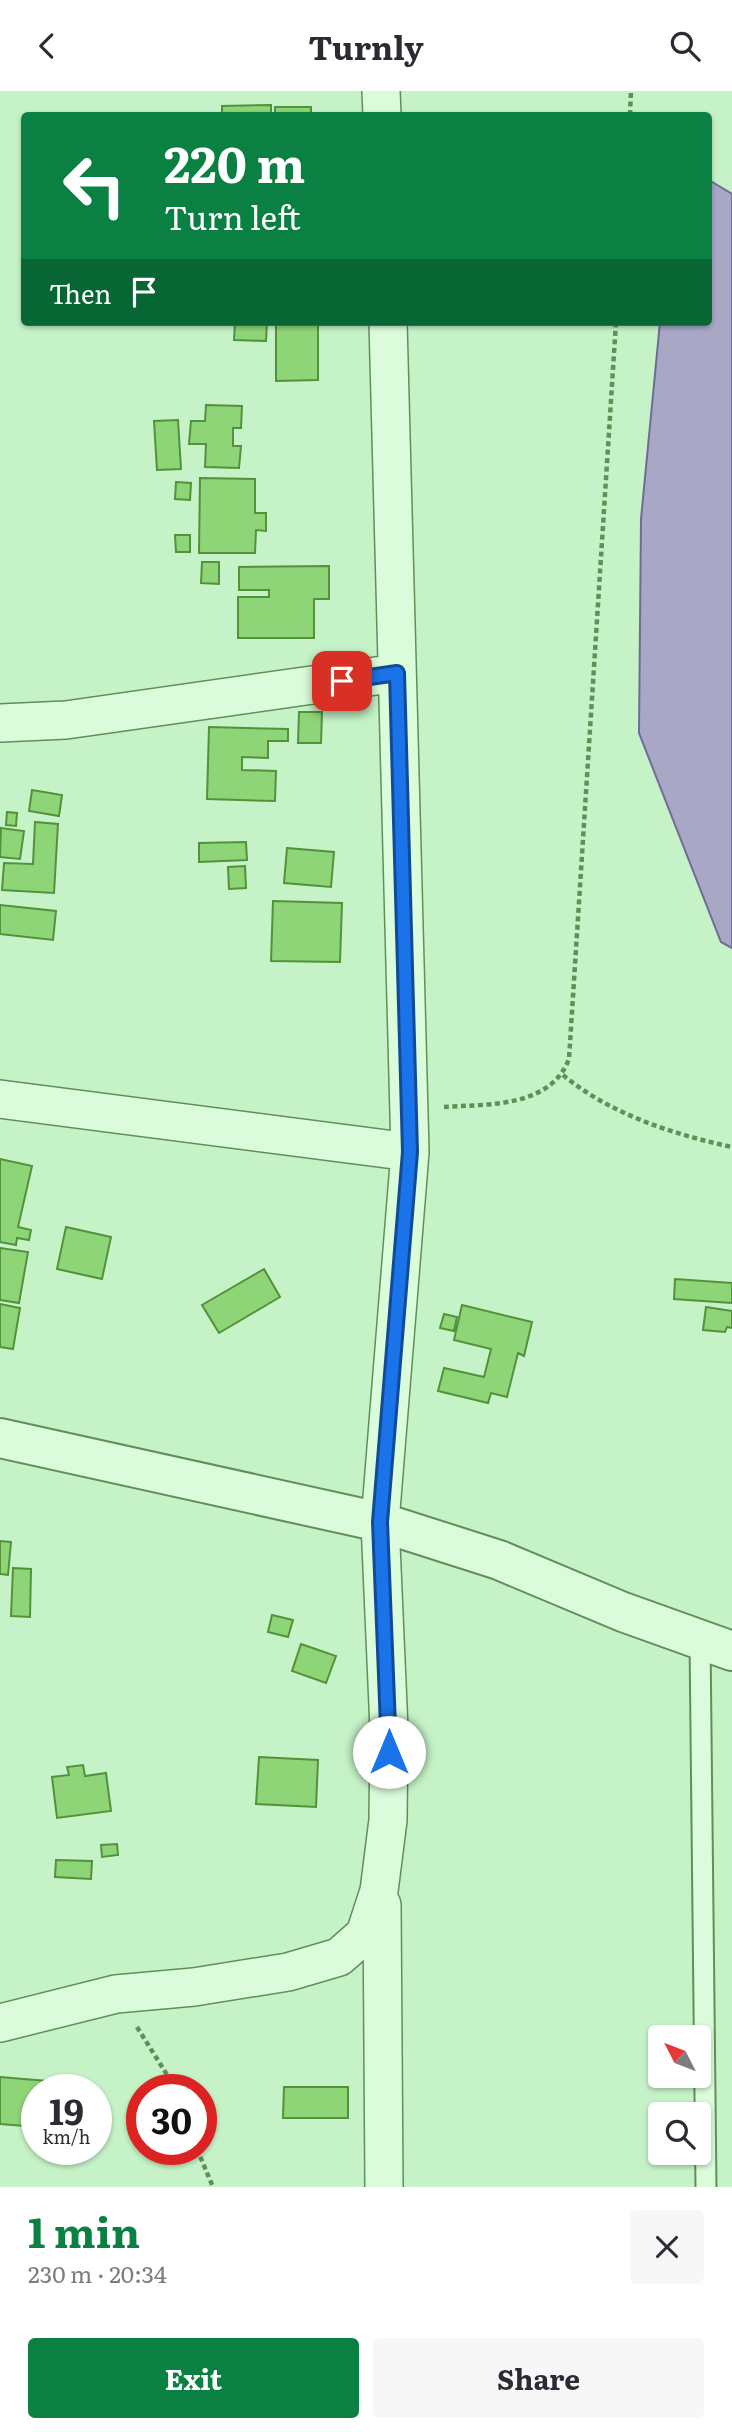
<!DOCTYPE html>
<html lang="en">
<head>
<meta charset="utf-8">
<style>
	:root { --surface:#fff; --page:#f7f7f7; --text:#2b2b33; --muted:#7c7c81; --accent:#0b8043 }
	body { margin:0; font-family:Literata,serif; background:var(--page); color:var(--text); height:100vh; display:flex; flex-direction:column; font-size:26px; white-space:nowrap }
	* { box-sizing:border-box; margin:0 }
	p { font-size:23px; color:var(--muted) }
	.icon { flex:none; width:38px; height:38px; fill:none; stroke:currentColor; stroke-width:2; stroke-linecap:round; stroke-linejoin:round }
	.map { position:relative; height:2096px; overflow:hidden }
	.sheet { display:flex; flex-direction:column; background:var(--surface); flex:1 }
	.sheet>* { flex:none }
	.banner { position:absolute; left:21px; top:21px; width:691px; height:214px; border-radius:7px; box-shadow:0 2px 5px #0004; background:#0b8043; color:#fff; overflow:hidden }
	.needle { width:46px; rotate:312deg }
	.fabs { position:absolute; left:648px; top:1934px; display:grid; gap:14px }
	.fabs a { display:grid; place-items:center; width:63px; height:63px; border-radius:7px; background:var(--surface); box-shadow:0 2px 5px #0004; font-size:35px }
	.speed { position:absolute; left:21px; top:1983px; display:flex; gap:14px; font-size:35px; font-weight:700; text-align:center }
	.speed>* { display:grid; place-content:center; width:91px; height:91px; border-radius:50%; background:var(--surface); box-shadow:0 2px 5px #0004; line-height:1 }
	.speed small { font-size:18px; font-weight:400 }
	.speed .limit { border:10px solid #d22; background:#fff; color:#111 }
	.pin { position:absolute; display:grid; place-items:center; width:60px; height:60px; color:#fff; margin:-30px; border-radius:14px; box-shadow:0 4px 10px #0006 }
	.me { position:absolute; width:77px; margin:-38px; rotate:0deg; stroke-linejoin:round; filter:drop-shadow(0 0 5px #0008) }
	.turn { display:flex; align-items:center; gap:24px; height:147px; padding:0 28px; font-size:32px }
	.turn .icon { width:91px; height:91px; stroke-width:2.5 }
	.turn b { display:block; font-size:49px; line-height:60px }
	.then { display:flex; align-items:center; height:66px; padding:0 28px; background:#0003; gap:14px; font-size:26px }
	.round { display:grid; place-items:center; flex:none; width:74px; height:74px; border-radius:7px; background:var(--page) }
	.overview { display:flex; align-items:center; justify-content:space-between; height:119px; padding:0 28px }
	h1 { font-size:42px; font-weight:700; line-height:52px; color:var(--accent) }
	.button { display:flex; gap:14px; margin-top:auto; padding:14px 28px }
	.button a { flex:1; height:80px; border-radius:7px; background:var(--accent); color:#fff; font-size:28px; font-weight:700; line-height:80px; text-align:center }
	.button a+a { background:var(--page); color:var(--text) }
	header { display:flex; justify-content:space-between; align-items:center; height:91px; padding:0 28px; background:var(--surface); font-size:32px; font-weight:700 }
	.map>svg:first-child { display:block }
</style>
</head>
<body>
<header><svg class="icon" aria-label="back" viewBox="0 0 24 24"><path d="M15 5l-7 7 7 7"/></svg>Turnly<svg class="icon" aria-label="search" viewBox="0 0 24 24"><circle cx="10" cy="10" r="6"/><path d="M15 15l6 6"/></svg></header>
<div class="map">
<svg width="732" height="2096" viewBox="0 0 732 2096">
	<rect width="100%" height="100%" fill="#c5f3c7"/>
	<path fill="#a8a7c6" stroke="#706c96" stroke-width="2" d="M 709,89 L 732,103 L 732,857 L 721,851 L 639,642 L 641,428 L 660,231 L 709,231 Z"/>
	<path fill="#8ed577" stroke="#53923b" stroke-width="2" d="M 271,14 L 271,24 L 222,24 L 222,15 Z
		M 275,16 L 311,16 L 311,24 L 275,24 Z
		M 235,231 L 267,231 L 266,250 L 234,249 Z
		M 276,231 L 318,231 L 318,289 L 276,290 Z
		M 206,314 L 242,315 L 241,337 L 233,337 L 233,355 L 241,355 L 239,377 L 205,376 L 206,353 L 189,353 L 191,330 L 205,330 Z
		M 178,329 L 181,378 L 157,379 L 154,330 Z
		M 200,387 L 255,388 L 255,422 L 266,422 L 266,440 L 256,439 L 255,462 L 199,462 Z
		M 176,391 L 191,392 L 190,409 L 175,408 Z
		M 175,444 L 190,444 L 190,461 L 176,461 Z
		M 202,471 L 219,471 L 219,493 L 201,492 Z
		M 329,475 L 329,508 L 314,508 L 314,547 L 238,547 L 238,506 L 269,506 L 269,499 L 239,499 L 239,476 Z
		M 299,621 L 322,621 L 321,652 L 298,652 Z
		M 209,636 L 288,638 L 288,650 L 268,650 L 268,667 L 242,666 L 242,679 L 276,680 L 275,710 L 207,708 Z
		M 32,699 L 62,704 L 59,725 L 29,720 Z
		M 7,721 L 17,722 L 16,735 L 6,734 Z
		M 35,731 L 58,733 L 54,802 L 2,799 L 4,772 L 33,773 Z
		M 1,737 L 24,740 L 20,768 L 0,766 Z
		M 246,751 L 247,769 L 199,771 L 199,752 Z
		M 287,757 L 334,761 L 331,796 L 284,792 Z
		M 245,775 L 246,797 L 229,798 L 228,776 Z
		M 273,810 L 342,812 L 340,871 L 271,870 Z
		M 0,814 L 56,820 L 53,849 L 0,843 Z
		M 0,1068 L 32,1075 L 18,1136 L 31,1139 L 29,1149 L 17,1147 L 16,1154 L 0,1151 Z
		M 66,1136 L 111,1146 L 102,1188 L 57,1178 Z
		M 0,1157 L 28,1161 L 19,1212 L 0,1209 Z
		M 264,1178 L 280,1206 L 219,1242 L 202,1214 Z
		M 675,1188 L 732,1192 L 732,1212 L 674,1208 Z
		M 0,1213 L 20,1217 L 13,1258 L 0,1256 Z
		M 462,1214 L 532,1231 L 524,1265 L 518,1262 L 507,1306 L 491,1302 L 488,1312 L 438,1300 L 444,1277 L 484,1286 L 491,1258 L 454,1249 Z
		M 706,1216 L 732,1220 L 732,1237 L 727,1236 L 725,1241 L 703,1239 Z
		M 444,1223 L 457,1226 L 454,1240 L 440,1237 Z
		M 0,1450 L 11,1451 L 8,1484 L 0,1483 Z
		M 13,1477 L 31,1478 L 30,1526 L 11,1525 Z
		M 272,1524 L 293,1529 L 288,1546 L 268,1541 Z
		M 301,1553 L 336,1565 L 326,1592 L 292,1580 Z
		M 259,1666 L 318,1669 L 316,1716 L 256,1713 Z
		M 83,1674 L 85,1685 L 106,1682 L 111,1720 L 57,1727 L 52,1686 L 69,1684 L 67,1676 Z
		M 117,1753 L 118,1764 L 102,1766 L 101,1754 Z
		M 56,1769 L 92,1770 L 91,1788 L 55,1786 Z
		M 0,1986 L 47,1990 L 46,1998 L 37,1998 L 37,2036 L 0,2033 Z
		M 284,1996 L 348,1996 L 348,2027 L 283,2027 Z"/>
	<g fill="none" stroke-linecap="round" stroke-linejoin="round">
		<defs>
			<path id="service" d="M 700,1549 L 706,2096"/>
			<path id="minor" d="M 381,0 L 382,24
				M 0,632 L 66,629 L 397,582
				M 0,1008 L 410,1061
				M 382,1814 L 384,2096
				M 0,1932 L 116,1903 L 194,1896 L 288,1881 L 339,1866 L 365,1843 L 379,1800 L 388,1729 L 389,1638 L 380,1431 L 410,1061 L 388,231"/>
			<path id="tertiary" d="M 0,1347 L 380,1431 L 499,1469 L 623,1521 L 732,1560"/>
		</defs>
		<use href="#service" stroke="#609058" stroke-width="23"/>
		<use href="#minor" stroke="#609058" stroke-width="40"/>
		<use href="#tertiary" stroke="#609058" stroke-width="42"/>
		<path stroke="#609058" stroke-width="4.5" stroke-dasharray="5 3.5" stroke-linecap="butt" d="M 630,24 L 631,0
			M 563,984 C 610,1023 672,1043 732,1056
			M 444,1016 C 488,1013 550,1017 569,968 L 616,231
			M 137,1936 L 176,1998
			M 197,2058 L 213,2096"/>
		<use href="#service" stroke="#dafcdb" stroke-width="19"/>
		<use href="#minor" stroke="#dafcdb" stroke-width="37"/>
		<use href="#tertiary" stroke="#dafcdb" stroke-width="38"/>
	</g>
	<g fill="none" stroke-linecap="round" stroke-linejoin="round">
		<defs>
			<path id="route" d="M 342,590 L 397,582 L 410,1061 L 380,1431 L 389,1661"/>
		</defs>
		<use href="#route" stroke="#114b97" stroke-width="18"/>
		<use href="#route" stroke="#1a73e8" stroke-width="12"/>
	</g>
</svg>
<div class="fabs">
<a><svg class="needle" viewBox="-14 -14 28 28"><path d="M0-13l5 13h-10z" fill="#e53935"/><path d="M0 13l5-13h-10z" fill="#7c7c81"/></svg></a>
<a><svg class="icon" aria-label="search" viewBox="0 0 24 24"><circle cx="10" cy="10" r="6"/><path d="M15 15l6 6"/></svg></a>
</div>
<div class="speed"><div>19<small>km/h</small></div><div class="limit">30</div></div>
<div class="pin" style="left:342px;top:590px;background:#d93025"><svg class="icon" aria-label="arrive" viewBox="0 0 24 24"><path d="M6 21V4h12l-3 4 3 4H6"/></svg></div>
<svg class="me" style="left:389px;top:1661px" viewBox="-20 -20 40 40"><circle r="19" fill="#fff"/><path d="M0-13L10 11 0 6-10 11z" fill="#1a73e8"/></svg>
<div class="banner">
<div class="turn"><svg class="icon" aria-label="left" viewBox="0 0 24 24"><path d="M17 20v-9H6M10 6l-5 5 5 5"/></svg><div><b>220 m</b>Turn left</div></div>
<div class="then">Then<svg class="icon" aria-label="arrive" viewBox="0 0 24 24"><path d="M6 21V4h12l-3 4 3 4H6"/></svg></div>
</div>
</div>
<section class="sheet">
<div class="overview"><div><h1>1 min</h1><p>230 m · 20:34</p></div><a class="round"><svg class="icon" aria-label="close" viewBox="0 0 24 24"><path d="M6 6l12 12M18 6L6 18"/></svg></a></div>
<div class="button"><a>Exit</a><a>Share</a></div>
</section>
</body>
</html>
